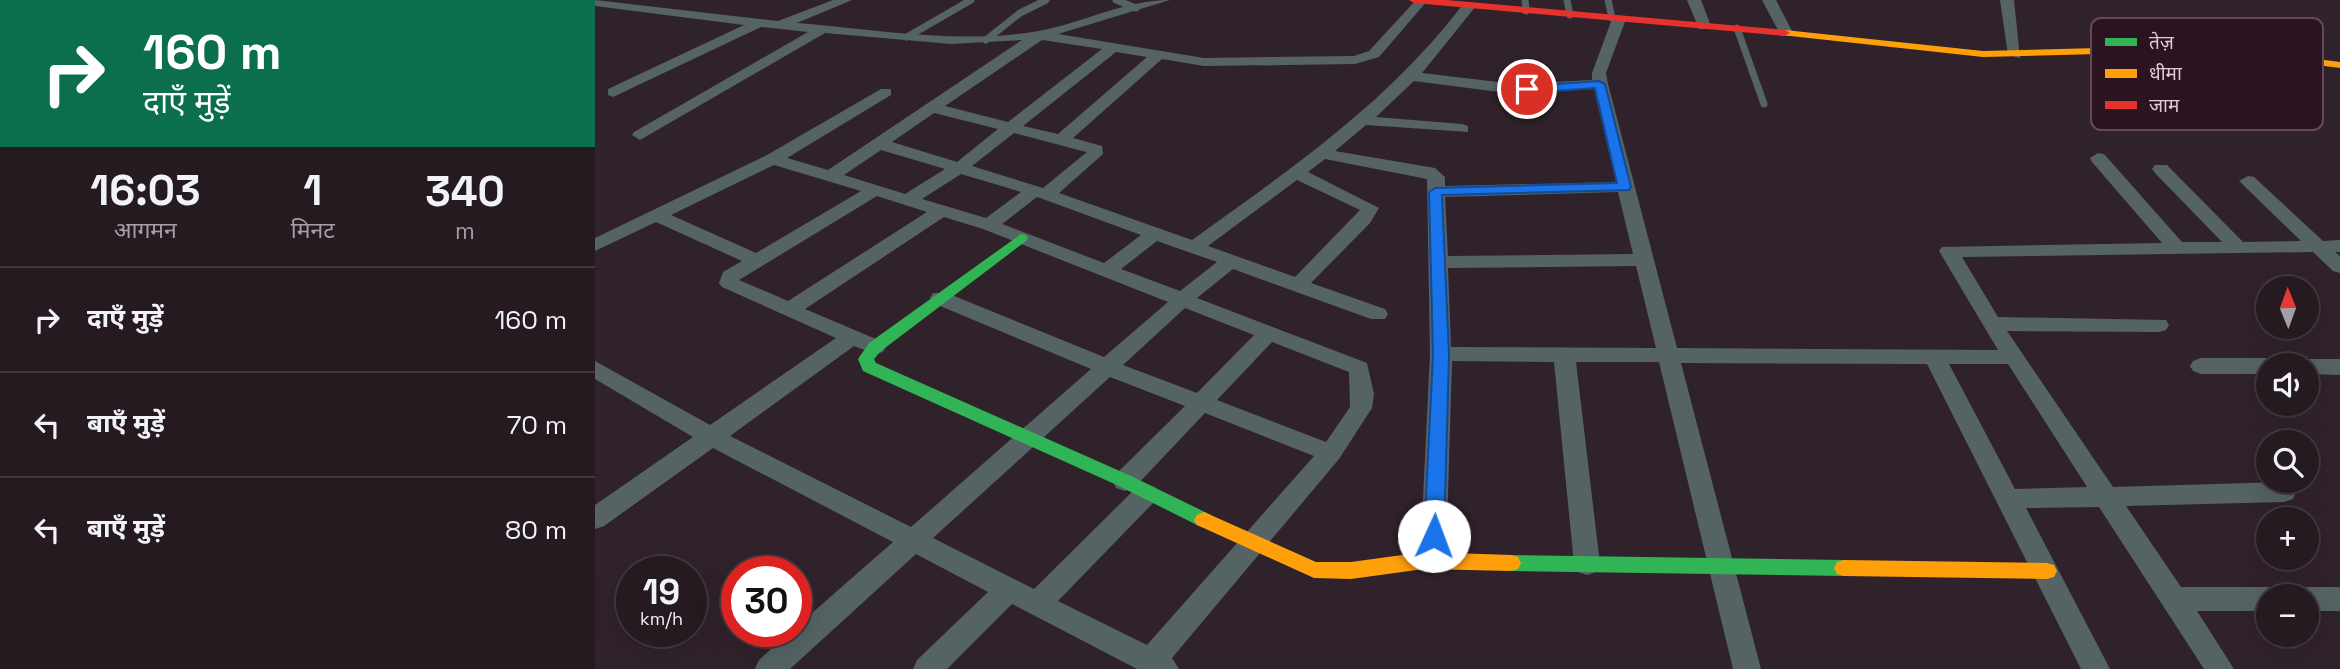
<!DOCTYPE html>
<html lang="hi">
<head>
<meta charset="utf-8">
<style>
	:root { --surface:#241a20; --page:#30272d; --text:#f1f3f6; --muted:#a3a1a5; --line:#41383e }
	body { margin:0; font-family:"Space Grotesk","Noto Sans Devanagari",sans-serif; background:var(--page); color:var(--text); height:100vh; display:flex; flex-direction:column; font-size:26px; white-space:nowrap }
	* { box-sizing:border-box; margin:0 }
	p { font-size:23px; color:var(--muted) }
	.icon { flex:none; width:38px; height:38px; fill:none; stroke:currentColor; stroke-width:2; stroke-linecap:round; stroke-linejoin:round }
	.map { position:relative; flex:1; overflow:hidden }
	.sheet { display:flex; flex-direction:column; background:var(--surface); width:595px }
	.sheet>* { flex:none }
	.top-card { background:#0b6e4f; color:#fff; overflow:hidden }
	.needle { width:46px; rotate:359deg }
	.buttons { position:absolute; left:1661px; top:276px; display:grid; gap:14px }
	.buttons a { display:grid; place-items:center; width:63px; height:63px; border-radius:50%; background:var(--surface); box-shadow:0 7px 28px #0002,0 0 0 2px var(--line); font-size:35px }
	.speed { position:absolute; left:21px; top:556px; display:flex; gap:14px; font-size:35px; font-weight:700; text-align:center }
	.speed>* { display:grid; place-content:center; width:91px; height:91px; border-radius:50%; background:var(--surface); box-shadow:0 7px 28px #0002,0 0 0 2px var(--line); line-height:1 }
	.speed small { font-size:18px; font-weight:400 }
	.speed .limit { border:10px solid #d22; background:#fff; color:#111 }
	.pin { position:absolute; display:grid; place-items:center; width:60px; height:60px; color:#fff; margin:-30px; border:4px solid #fff; border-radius:50%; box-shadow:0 2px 7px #0007 }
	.me { position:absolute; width:77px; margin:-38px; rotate:2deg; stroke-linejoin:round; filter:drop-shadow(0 0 5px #0008) }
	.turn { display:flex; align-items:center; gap:24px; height:147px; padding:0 28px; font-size:32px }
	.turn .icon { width:91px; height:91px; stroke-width:2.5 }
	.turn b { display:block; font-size:49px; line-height:60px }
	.eta { display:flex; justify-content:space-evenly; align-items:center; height:119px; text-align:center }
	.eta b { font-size:42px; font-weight:700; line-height:49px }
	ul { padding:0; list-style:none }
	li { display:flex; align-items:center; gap:21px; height:105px; padding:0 28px; border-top:2px solid var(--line) }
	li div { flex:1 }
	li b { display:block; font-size:26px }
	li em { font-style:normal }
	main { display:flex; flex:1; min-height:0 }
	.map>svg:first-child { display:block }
</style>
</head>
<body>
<main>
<section class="sheet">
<div class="top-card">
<div class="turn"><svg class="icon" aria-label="right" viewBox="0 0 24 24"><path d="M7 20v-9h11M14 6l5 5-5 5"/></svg><div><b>160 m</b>दाएँ मुड़ें</div></div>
</div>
<div class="eta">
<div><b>16:03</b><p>आगमन</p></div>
<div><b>1</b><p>मिनट</p></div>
<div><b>340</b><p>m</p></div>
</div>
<ul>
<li><svg class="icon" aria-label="right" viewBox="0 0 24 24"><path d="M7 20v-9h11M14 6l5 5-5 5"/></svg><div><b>दाएँ मुड़ें</b></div><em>160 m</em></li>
<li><svg class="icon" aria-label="left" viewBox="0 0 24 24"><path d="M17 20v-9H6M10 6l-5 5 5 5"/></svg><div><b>बाएँ मुड़ें</b></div><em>70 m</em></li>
<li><svg class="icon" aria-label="left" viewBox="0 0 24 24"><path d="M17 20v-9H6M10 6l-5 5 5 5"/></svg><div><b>बाएँ मुड़ें</b></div><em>80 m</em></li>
</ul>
</section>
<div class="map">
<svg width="1745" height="669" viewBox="0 0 1745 669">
	<rect width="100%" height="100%" fill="#30222b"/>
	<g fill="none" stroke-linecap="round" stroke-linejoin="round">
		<path stroke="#556364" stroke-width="7" d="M 521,0 L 541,8
			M 930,0 L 931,11
			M 972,0 L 975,15
			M 1013,0 L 1017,18
			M 1142,28 L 1169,104
			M 312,37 L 376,0
			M 391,40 L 425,13 L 451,0"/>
		<path fill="#556364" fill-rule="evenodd" d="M 0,0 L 183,21 L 238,0 L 257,0 L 202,23 C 280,29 365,45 444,31 C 488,23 529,0 575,0 L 463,34 L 609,58 L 759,56 L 774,51 L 821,0 L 833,0 L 784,57 L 760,64 L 609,66 L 567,59 L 478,138 L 507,146 L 508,154 L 464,193 L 597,240 C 697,168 794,102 869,3 L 881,6 L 827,73 L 920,84 L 997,80 L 997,73 L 1017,19 L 1029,16 L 1031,19 L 1011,73 L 1013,84 L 1082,348 L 1403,350 L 1344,251 L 1347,247 L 1567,243 L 1497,162 L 1495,158 L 1503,153 L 1509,154 L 1587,242 L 1627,242 L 1560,173 L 1557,169 L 1560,165 L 1572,165 L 1648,242 L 1706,241 L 1644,181 L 1653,176 L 1659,177 L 1728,241 L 1745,240 L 1745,252 L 1740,252 L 1745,256 L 1745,273 L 1738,271 L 1718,252 L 1367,257 L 1403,317 L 1571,320 L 1574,325 L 1571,330 L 1564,332 L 1412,331 L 1518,487 L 1689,482 L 1698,485 L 1701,492 L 1698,499 L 1689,502 L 1531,506 L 1586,587 L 1673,587 L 1683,591 L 1686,597 L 1673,597 L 1673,611 L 1602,611 L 1639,669 L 1609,669 L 1504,507 L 1431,508 L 1515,669 L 1486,669 L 1332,364 L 1086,363 L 1166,669 L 1138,669 L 1064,362 L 981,362 L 1005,564 L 1001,572 L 992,575 L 983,572 L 979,564 L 959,362 L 857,361 L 851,562 L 847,570 L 838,573 L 829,570 L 825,562 L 835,354 L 832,179 L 730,159 L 713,172 L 784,208 L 775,223 L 716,283 L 790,309 L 793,314 L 790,319 L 776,319 L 638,269 L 602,298 L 772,363 L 779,394 L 777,408 L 744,459 L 577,658 L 584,669 L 542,669 L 417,604 L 352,669 L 318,669 L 322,660 L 393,592 L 321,554 L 195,669 L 160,669 L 164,660 L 195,632 L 201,632 L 201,627 L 298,542 L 118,448 L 9,526 L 0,529 L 0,505 L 98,437 L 0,379 L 0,361 L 115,425 L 241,338 L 127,287 L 124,283 L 128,272 L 147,261 L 61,222 L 0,251 L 0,238 L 172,155 L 286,89 L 296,89 L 296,95 L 192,158 L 233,170 L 427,40 L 356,44 L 230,33 L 45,140 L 37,135 L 39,132 L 213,32 L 166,27 L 18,97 L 13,95 L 13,89 L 149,25 L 0,6 ZM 447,40 L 507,49 L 413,122 L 350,106 ZM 521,52 L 552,57 L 463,134 L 428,126 ZM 819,81 L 920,94 L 999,89 L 1021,182 L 850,186 L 850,177 L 840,168 L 740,151 L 771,125 L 873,132 L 873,126 L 867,124 L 781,117 ZM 339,113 L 403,129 L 362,162 L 297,142 ZM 419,133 L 491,152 L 492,152 L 448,188 L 377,166 ZM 286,150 L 350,169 L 310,194 L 249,175 ZM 179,165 L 266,191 L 161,253 L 76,215 ZM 366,174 L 426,192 L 391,218 L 327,199 ZM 702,180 L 765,210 L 700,277 L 613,246 ZM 1023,192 L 1038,254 L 853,256 L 850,197 ZM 282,196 L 332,212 L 193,301 L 144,280 ZM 442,197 L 445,198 L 546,235 L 509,263 L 407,224 ZM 349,217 L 388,229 L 573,302 L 509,357 L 352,293 L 338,293 L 335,298 L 338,303 L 496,369 L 316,527 L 135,436 L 259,346 L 280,354 L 288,352 L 291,347 L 288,342 L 210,309 ZM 562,241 L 622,262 L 585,291 L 526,269 ZM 1041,266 L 1061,348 L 856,347 L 853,268 ZM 590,308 L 659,335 L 602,393 L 528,365 ZM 677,342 L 754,372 L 755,407 L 731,442 L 622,400 ZM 1354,364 L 1413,364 L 1492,487 L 1420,489 ZM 515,377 L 590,406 L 521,474 L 518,481 L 521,488 L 530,491 L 539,488 L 610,413 L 719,456 L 552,645 L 463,601 L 560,501 L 563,494 L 560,487 L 551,484 L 542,487 L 439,589 L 338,538 Z
			M 1092,0 L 1106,0 L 1116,26 L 1114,29 L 1104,29 Z
			M 1167,0 L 1181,0 L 1198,33 L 1196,36 L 1186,36 Z
			M 1405,0 L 1419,0 L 1425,58 L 1413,55 Z
			M 1606,358 L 1673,358 L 1681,361 L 1684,366 L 1673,366 L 1673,374 L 1606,374 L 1598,371 L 1595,366 L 1598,361 Z
			M 1712,359 L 1745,359 L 1745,375 L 1712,374 L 1712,366 L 1702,366 Z
			M 1712,587 L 1745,587 L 1745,611 L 1712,611 L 1712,597 L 1699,597 L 1702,591 Z"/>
		<path fill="#30b455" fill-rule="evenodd" d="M 426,234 L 431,235 L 433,238 L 431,241 L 286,351 L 279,359 L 281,363 L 536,476 L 616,515 L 619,520 L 616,525 L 609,528 L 602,525 L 524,486 L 268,371 L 263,359 L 274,343 Z
			M 916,555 L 1249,560 L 1256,562 L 1259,568 L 1256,574 L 1249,576 L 916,571 L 909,569 L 906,563 L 909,557 Z"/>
		<path fill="#ff9f0a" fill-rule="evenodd" d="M 1190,30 L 1388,51 L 1616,45 L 1745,62 L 1745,68 L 1616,51 L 1388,57 L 1186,35 L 1186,31 Z
			M 609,512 L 721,562 L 756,562 L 829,552 L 916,555 L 923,557 L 926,563 L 923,569 L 916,571 L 829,569 L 756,579 L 719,578 L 602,525 L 599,520 L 602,515 Z
			M 1249,560 L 1452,563 L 1459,565 L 1462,571 L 1459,577 L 1452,579 L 1249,576 L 1242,574 L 1239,568 L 1242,562 Z"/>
		<path fill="#e5322d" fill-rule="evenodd" d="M 814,0 L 852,0 L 1190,30 L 1195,33 L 1190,36 L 819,3 Z"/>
	</g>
	<path fill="#1a73e8" stroke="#114b97" stroke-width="2" d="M 1004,81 L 1010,84 L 1036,187 L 1034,190 L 847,195 L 854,355 L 849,536 L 846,542 L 832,542 L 829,536 L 838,355 L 834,192 L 840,188 L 1022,183 L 1000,88 L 932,93 L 926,89 L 932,86 Z"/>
	<rect x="1496" y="18" width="232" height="112" rx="10" fill="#2c1322" stroke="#624a58" stroke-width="2"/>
	<rect x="1510" y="38" width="32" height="8" fill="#30b455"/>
	<rect x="1510" y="69" width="32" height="9" fill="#ff9f0a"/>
	<rect x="1510" y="101" width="32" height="8" fill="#e5322d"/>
	<g font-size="19" fill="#dfccd6">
		<text x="1554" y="49">तेज़</text>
		<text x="1554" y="80">धीमा</text>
		<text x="1554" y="112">जाम</text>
	</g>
</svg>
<div class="buttons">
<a><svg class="needle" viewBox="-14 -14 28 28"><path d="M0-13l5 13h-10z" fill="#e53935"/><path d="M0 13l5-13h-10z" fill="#a3a1a5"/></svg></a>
<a><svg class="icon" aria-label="sound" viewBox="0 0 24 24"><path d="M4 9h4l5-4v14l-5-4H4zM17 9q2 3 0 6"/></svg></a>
<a><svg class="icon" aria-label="search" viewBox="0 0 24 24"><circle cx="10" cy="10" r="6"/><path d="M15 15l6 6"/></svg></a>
<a>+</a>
<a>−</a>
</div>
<div class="speed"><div>19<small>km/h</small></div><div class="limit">30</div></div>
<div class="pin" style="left:932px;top:89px;background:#d93025"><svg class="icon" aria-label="arrive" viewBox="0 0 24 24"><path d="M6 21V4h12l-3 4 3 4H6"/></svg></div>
<svg class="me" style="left:839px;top:536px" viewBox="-20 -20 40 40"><circle r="19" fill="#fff"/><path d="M0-13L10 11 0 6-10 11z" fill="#1a73e8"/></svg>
</div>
</main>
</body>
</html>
